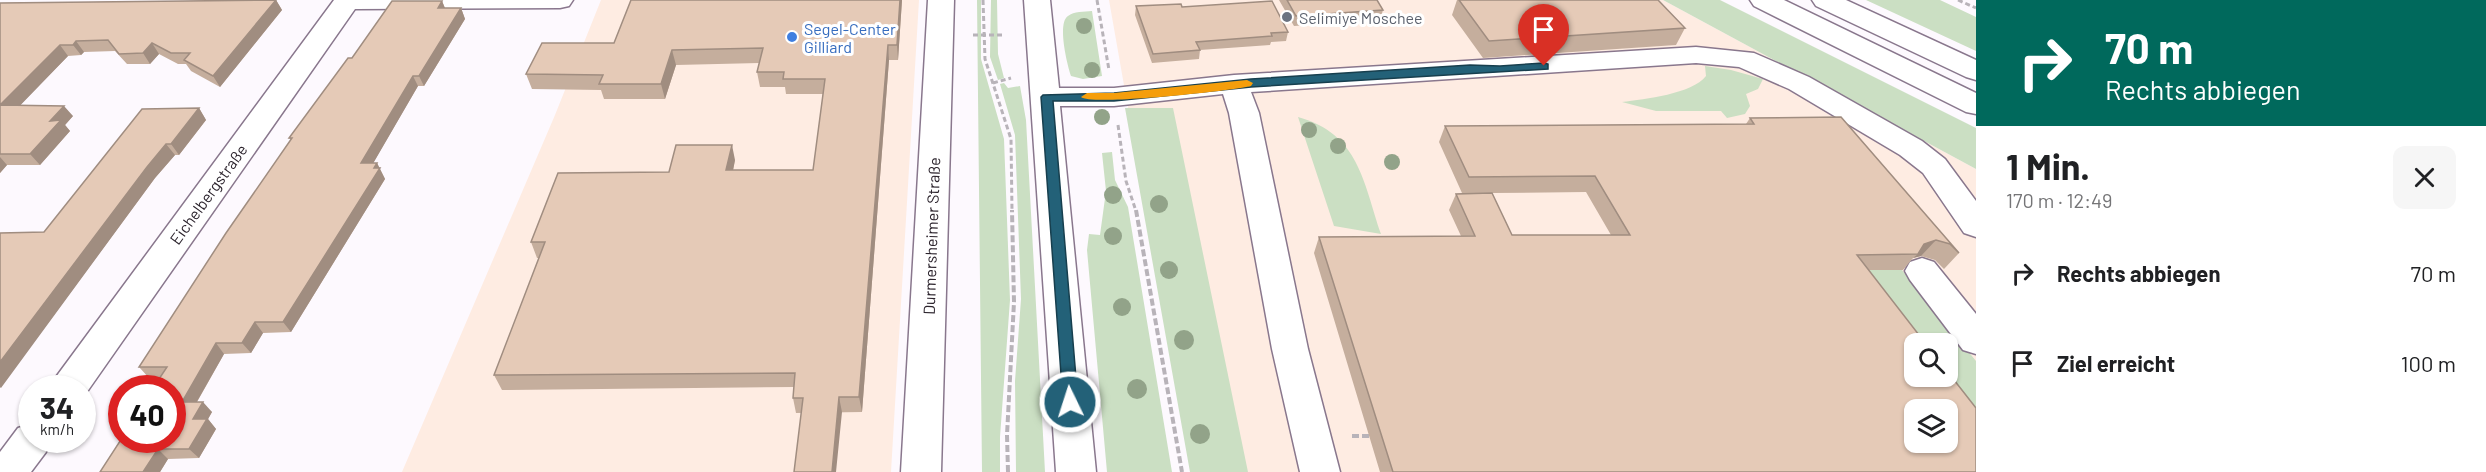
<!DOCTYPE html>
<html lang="de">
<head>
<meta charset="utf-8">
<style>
	:root { --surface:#fff; --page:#f6f6f6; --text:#202124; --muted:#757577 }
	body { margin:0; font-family:Barlow,sans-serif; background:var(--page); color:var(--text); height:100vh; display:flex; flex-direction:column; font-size:22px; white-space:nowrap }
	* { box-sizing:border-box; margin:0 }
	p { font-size:20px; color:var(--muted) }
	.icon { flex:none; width:33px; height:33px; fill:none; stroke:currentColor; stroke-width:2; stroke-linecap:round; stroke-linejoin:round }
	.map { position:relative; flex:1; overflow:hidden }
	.drawer { display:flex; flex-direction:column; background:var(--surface); width:510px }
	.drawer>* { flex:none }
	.banner { background:#00695c; color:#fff; overflow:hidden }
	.controls { position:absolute; left:1904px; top:333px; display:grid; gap:12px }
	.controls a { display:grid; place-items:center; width:54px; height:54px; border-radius:12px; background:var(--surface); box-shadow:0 2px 4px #0004; font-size:30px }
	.speed { position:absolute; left:18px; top:375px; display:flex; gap:12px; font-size:30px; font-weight:700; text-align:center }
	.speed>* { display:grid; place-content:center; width:78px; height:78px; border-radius:50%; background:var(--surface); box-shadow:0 2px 4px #0004; line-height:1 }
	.speed small { font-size:15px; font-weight:400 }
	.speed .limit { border:9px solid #d22; background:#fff; color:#111 }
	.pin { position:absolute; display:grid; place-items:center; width:51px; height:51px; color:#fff; margin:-62px -26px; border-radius:50% 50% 50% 0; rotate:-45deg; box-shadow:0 0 6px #0007 }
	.pin .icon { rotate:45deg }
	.me { position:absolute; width:66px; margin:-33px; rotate:356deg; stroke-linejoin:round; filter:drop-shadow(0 0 4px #0008) }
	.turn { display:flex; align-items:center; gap:21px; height:126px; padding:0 30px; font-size:27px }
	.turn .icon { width:78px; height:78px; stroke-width:2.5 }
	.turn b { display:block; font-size:42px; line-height:51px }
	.round { display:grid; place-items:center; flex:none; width:63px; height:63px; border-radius:12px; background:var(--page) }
	.head { display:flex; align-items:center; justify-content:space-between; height:102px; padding:0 30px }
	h1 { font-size:36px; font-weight:700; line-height:45px }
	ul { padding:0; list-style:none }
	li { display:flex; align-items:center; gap:18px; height:90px; padding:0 30px }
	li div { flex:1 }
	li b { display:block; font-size:22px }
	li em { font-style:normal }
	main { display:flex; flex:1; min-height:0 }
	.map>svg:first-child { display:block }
</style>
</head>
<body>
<main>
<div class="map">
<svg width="1976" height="472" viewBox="0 0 1976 472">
	<rect width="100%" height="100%" fill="#fdf9fe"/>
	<path fill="#feece2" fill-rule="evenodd" d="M 601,0 L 919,0 L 891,472 L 402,472 L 555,115 Z
		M 1109,0 L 1663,0 L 1976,169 L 1976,472 L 1192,472 ZM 1914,344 L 1947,344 L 1947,376 L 1914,376 ZM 1914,410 L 1947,410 L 1947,442 L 1914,442 Z"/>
	<path fill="#cbdfc3" d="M 977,0 L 981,0 L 981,59 L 1004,139 L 1010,300 L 1000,437 L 1000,472 L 982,472 Z
		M 991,0 L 997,0 L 998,54 L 1004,78 L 998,80 L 990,57 Z
		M 1663,0 L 1720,0 L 1976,128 L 1976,169 Z
		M 1866,0 L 1940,0 L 1976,17 L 1976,51 Z
		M 1092,11 L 1102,76 L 1083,79 L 1071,76 C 1067,64 1057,23 1068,16 C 1074,11 1084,12 1092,11 Z
		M 1705,66 L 1731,70 L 1763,79 L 1758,89 L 1746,94 L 1750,106 L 1745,114 L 1727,118 L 1721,111 L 1656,111 L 1622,102 C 1645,99 1692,94 1706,76 Z
		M 1004,83 L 1008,88 L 1020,86 L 1026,120 L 1045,472 L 1016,472 L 1015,381 L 1021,299 L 1015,135 L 1000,84 Z
		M 1125,108 L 1173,108 L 1248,472 L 1190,472 Z
		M 1298,117 C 1359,134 1363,181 1381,234 L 1334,226 Z
		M 1112,152 L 1115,180 L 1128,207 L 1172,472 L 1107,472 L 1087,250 L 1089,234 L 1100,235 L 1106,191 L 1102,153 Z
		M 1884,248 L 1976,361 L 1976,446 L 1947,376 L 1947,344 L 1914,344 L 1826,249 Z"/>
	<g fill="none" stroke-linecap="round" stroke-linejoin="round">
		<defs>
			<path id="minor" d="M 334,0 L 573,0 L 569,6 L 560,8 L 355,9 L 82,399 L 82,388 L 50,388 L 56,377 Z
				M 928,0 L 954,0 L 941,472 L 901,472 Z
				M 1024,0 L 1050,0 L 1059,88 L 1114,88 L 1234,75 L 1696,47 L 1754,53 L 1809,77 L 1922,141 L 1945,159 L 1976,201 L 1976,237 L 1964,233 L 1923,173 L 1900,155 L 1789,89 L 1739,67 L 1696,63 L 1251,92 L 1259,113 L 1308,349 L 1340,472 L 1300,472 L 1272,349 L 1229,113 L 1223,94 L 1114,106 L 1060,106 L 1096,472 L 1056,472 Z
				M 1922,258 L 1934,262 L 1976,314 L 1976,354 L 1963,350 L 1910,280 L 1905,271 L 1910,262 Z
				M 32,424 L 32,440 L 51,440 L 46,452 L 31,472 L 0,472 L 0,452 L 18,428 Z"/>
			<path id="highway" d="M 1750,0 L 1784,0 L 1976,93 L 1976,114 L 1966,112 L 1754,6 Z
				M 1812,0 L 1846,0 L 1976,60 L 1976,80 L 1966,77 L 1816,6 Z"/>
		</defs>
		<use href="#minor" stroke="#89778d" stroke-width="3"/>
		<use href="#highway" stroke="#89778d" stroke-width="3"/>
		<path stroke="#b8b3b9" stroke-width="3" stroke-dasharray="5 3" stroke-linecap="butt" d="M 983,0 L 985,59 L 1011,139 L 1012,211
			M 1097,0 L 1109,70
			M 1958,0 L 1976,8
			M 973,35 L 1002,35
			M 993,83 L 1011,78
			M 1118,125 L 1126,181 L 1136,211"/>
		<path stroke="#b8b3b9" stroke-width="4" stroke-dasharray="7 3" stroke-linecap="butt" d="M 1136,210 L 1182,472
			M 1352,436 L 1369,436
			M 1008,472 L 1007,435 L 1014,302 L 1012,210"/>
		<use href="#minor" fill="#fff" fill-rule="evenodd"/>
		<use href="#highway" fill="#fff" fill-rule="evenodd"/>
	</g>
	<g fill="#92a389">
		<circle cx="1084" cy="26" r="8"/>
		<circle cx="1092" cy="70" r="8"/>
		<circle cx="1102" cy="117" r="8"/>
		<circle cx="1309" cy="130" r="8"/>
		<circle cx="1338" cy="146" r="8"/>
		<circle cx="1392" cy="162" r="8"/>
		<circle cx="1113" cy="195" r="9"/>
		<circle cx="1159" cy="204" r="9"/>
		<circle cx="1113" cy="236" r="9"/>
		<circle cx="1169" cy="270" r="9"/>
		<circle cx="1122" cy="307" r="9"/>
		<circle cx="1184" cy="340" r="10"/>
		<circle cx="1137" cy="389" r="10"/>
		<circle cx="1200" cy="434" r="10"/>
	</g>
	<path fill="#c5ae9d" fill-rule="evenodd" d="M 276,0 L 282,10 L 220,87 L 191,71 L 186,64 L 178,64 L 159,54 L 150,64 L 127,64 L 115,51 L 84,52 L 81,55 L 68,56 L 20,105 L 73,116 L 65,125 L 70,131 L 40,165 L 7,165 L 0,173 L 0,3 Z
		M 902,0 L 898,60 L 889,60 L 862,412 L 796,413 L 793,398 L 794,387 L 502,390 L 494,375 L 539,258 L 537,258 L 531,242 L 669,172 L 735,160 L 733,170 L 813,170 L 823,94 L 786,94 L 785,87 L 760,87 L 757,72 L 759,63 L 676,65 L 665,99 L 604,99 L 601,90 L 532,89 L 526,74 Z
		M 1279,0 L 1377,0 L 1383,10 L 1380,20 L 1294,26 Z
		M 1457,0 L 1658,0 L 1685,28 L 1676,45 L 1483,58 L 1452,15 Z
		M 442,1 L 445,8 L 461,8 L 465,19 L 424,86 L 418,86 L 373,163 L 377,163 L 385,179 L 291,332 L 263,333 L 251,353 L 224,354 L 197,402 L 212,412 L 208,419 L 216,429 L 199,458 L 168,459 L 160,472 L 100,472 L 160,378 L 149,378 L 139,367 L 291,140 L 289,138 L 352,58 Z
		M 1136,6 L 1182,7 L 1288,32 L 1286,41 L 1271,42 L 1270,45 L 1200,50 L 1199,59 L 1152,63 L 1135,15 Z
		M 199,108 L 206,120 L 179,155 L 175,155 L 155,178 L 0,388 L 0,233 L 44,232 Z
		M 1841,117 L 1959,253 L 1944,269 L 1935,260 L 1921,256 L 1913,258 L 1903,270 L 1869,270 L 1976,472 L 1380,472 L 1314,253 L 1319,237 L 1461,236 L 1449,210 L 1456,194 L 1462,193 L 1439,142 L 1445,126 L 1746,124 L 1750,118 ZM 1586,192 L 1611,235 L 1512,235 L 1492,193 Z"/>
	<path fill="#a08d80" d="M 276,0 L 282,10 L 220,87 L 213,76 Z
		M 900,0 L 902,0 L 898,60 L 897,45 Z
		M 442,1 L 446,11 L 438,8 Z
		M 461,8 L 465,19 L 424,86 L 419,76 Z
		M 76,41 L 84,52 L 81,55 L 73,45 Z
		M 152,43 L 159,54 L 150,64 L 143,53 Z
		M 60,45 L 68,56 L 10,116 L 0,105 Z
		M 888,45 L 889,60 L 862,412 L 859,397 Z
		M 672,50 L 676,65 L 665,99 L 661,84 Z
		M 413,76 L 418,86 L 367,174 L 361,163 Z
		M 64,106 L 73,116 L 65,125 L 70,131 L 40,165 L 30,154 L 50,121 Z
		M 199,108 L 206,120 L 179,155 L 171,144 Z
		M 166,144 L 175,155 L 155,178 L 1,388 L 0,387 L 0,362 L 147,167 Z
		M 732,145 L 735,160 L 730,186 L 726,170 Z
		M 0,157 L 7,165 L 0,173 Z
		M 377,163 L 385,179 L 291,332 L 283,322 Z
		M 1936,240 L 1921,256 L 1913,258 L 1918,254 L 1924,244 Z
		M 255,322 L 263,333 L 251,353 L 242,343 Z
		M 216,343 L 224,354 L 191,412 L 182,402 Z
		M 839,397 L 842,412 L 836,472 L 832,472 Z
		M 203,402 L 212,412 L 208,419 L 216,429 L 199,458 L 189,449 L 193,419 Z
		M 158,449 L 168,459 L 160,472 L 143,472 Z"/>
	<path fill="#e5cab7" stroke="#a08d80" stroke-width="1.5" fill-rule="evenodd" d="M 276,0 L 213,76 L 184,60 L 190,53 L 171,53 L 152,43 L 143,53 L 119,54 L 108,40 L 76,41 L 73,45 L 60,45 L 0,105 L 64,106 L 50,121 L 61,120 L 30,154 L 0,154 L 0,3 Z
		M 631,0 L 900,0 L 897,45 L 888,45 L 859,397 L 839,397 L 832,472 L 794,472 L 803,398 L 793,398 L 795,373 L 494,375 L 545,242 L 531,242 L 558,173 L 669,172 L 676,145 L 732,145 L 726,170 L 813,170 L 825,79 L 783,79 L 784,72 L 757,72 L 763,48 L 672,50 L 661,84 L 599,84 L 603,75 L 526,74 L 542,43 L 614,43 Z
		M 1287,0 L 1377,0 L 1383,10 L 1296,16 Z
		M 1459,0 L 1658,0 L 1685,28 L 1489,41 Z
		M 392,1 L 442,1 L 438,8 L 461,8 L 419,76 L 413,76 L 361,163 L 377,163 L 374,168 L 380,168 L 283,322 L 255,322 L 242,343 L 216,343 L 182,402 L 203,402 L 193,419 L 207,419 L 189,449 L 158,449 L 143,472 L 100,472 L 122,438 L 122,440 L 172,440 L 172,388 L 153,388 L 167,367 L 139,367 L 226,233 L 292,138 L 289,138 L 348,58 L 352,58 Z
		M 1272,1 L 1288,32 L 1271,33 L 1272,36 L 1196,42 L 1200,50 L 1153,54 L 1136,6 L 1181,4 L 1182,7 Z
		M 199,108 L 171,144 L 166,144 L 147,167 L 0,362 L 0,233 L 44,232 L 142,109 Z
		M 1841,117 L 1959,253 L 1950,244 L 1936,240 L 1924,244 L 1918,254 L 1857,255 L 1926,344 L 1914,344 L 1914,376 L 1947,376 L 1947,371 L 1976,408 L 1976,472 L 1393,472 L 1319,237 L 1475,236 L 1456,194 L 1492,193 L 1512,235 L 1630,235 L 1595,176 L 1469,177 L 1445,126 L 1754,124 L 1750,118 ZM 1914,410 L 1947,410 L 1947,442 L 1914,442 Z"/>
	<path fill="#236178" stroke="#173f4e" stroke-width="1.5" d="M 1544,63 L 1548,64 L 1548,69 L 1251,87 L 1114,101 L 1053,101 L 1078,402 L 1076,406 L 1070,408 L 1065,406 L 1063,402 L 1041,97 L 1043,95 L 1114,93 L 1251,79 L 1470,65 L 1500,66 Z"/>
	<path fill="#f59e0b" d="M 1247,80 L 1253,83 L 1251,86 C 1231,91 1091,106 1081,97 L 1087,93 L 1114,93 Z"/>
	<circle fill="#6b7280" stroke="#fff" stroke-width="2" cx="1287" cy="17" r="6"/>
	<circle fill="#3f7fe0" stroke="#fff" stroke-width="2" cx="792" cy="37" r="6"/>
	<g text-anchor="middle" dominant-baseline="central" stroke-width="6" stroke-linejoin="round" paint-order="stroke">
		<g font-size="16" fill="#5b616d" stroke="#fff" text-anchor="start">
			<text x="1299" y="17">Selimiye Moschee</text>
		</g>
		<g font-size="16" fill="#366cbe" stroke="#fff" text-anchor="start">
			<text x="804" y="28">Segel-Center<tspan x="804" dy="18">Gilliard</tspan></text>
		</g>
		<g font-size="16" fill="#2b232c" stroke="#fff">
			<text transform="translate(208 194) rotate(-54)">Eichelbergstraße</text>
			<text transform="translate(931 236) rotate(-88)">Durmersheimer Straße</text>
		</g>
	</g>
</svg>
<div class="controls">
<a><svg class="icon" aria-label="search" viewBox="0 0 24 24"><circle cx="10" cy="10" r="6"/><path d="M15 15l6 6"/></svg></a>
<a><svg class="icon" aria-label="layers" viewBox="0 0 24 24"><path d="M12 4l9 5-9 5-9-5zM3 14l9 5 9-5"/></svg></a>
</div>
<div class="speed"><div>34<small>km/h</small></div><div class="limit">40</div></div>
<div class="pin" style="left:1544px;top:66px;background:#d93025"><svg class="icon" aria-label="arrive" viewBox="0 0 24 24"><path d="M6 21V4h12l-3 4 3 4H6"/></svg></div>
<svg class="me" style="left:1070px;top:402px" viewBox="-20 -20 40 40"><circle r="17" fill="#236178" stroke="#fff" stroke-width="3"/><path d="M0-11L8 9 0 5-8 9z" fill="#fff"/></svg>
</div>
<section class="drawer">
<div class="banner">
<div class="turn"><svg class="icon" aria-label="right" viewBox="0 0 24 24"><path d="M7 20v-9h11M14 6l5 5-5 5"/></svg><div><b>70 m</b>Rechts abbiegen</div></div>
</div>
<div class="head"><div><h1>1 Min.</h1><p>170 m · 12:49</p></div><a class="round"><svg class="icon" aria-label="close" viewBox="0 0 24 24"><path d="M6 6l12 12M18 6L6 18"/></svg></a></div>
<ul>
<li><svg class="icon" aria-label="right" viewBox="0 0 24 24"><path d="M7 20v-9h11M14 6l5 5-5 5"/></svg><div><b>Rechts abbiegen</b></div><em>70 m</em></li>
<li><svg class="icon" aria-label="arrive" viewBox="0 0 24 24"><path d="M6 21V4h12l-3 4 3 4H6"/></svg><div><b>Ziel erreicht</b></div><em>100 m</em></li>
</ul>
</section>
</main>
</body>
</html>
